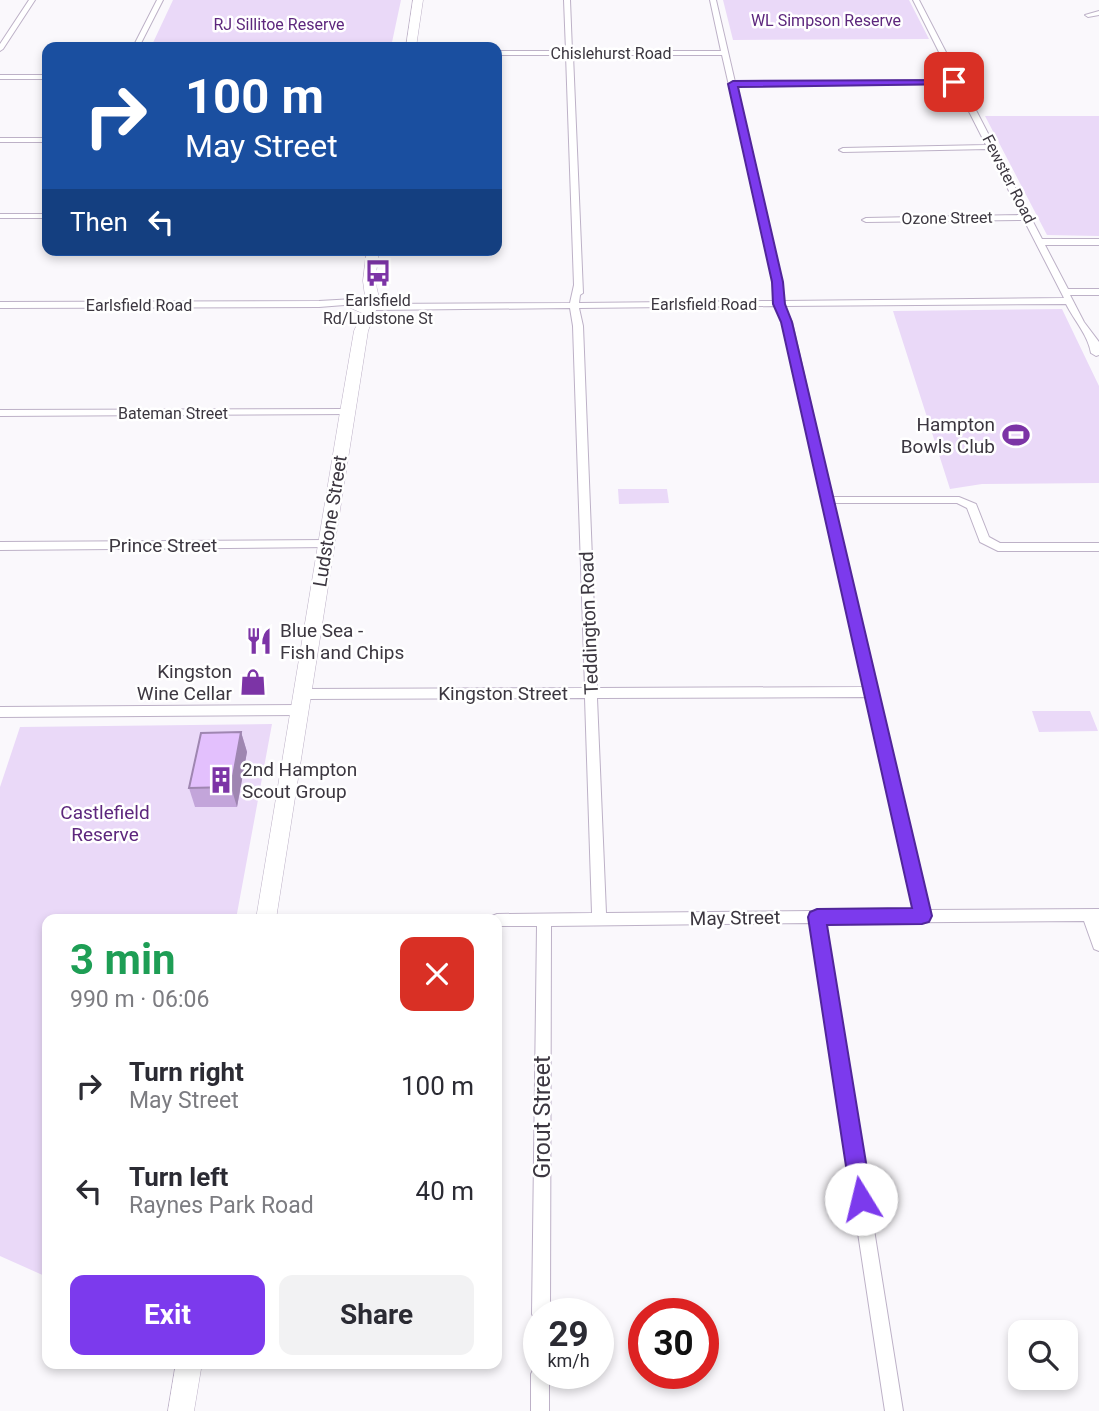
<!DOCTYPE html>
<html lang="en">
<head>
<meta charset="utf-8">
<style>
	:root { --surface:#fff; --page:#f2f2f3; --text:#2b2b33; --muted:#7c7c81; --accent:#7c3aed }
	body { margin:0; font-family:Roboto,sans-serif; background:var(--page); color:var(--text); height:100vh; display:flex; flex-direction:column; font-size:26px; white-space:nowrap }
	* { box-sizing:border-box; margin:0 }
	p { font-size:23px; color:var(--muted) }
	.icon { flex:none; width:38px; height:38px; fill:none; stroke:currentColor; stroke-width:2; stroke-linecap:round; stroke-linejoin:round }
	.map { position:relative; flex:1; overflow:hidden }
	.side { position:absolute; left:42px; top:914px; width:460px; height:455px; display:flex; flex-direction:column; background:var(--surface); border-radius:14px; box-shadow:0 4px 10px #0003 }
	.side>* { flex:none }
	.banner { position:absolute; left:42px; top:42px; width:460px; height:214px; border-radius:14px; box-shadow:0 4px 10px #0003; background:#1a4fa0; color:#fff; overflow:hidden }
	.fabs { position:absolute; left:1008px; top:1320px; display:grid; gap:14px }
	.fabs a { display:grid; place-items:center; width:70px; height:70px; border-radius:14px; background:var(--surface); box-shadow:0 4px 10px #0003; font-size:35px }
	.speed { position:absolute; left:523px; top:1298px; display:flex; gap:14px; font-size:35px; font-weight:700; text-align:center }
	.speed>* { display:grid; place-content:center; width:91px; height:91px; border-radius:50%; background:var(--surface); box-shadow:0 4px 10px #0003; line-height:1 }
	.speed small { font-size:18px; font-weight:400 }
	.speed .limit { border:10px solid #d22; background:#fff; color:#111 }
	.pin { position:absolute; display:grid; place-items:center; width:60px; height:60px; color:#fff; margin:-30px; border-radius:14px; box-shadow:0 4px 10px #0006 }
	.me { position:absolute; width:77px; margin:-38px; rotate:351deg; stroke-linejoin:round; filter:drop-shadow(0 0 5px #0008) }
	.turn { display:flex; align-items:center; gap:24px; height:147px; padding:0 28px; font-size:32px }
	.turn .icon { width:91px; height:91px; stroke-width:2.5 }
	.turn b { display:block; font-size:49px; line-height:60px }
	.then { display:flex; align-items:center; height:66px; padding:0 28px; background:#0003; gap:14px; font-size:26px }
	.round { display:grid; place-items:center; flex:none; width:74px; height:74px; border-radius:14px; background:var(--page) }
	.headline { display:flex; align-items:center; justify-content:space-between; height:119px; padding:0 28px }
	h1 { font-size:42px; font-weight:700; line-height:52px; color:#1e9e55 }
	.primary-button { display:flex; gap:14px; margin-top:auto; padding:14px 28px }
	.primary-button a { flex:1; height:80px; border-radius:14px; background:var(--accent); color:#fff; font-size:28px; font-weight:700; line-height:80px; text-align:center }
	.primary-button a+a { background:var(--page); color:var(--text) }
	ul { padding:0; list-style:none }
	li { display:flex; align-items:center; gap:21px; height:105px; padding:0 28px }
	li div { flex:1 }
	li b { display:block; font-size:26px }
	li em { font-style:normal }
	.map>svg:first-child { display:block }
</style>
</head>
<body>
<div class="map">
<svg width="1099" height="1411" viewBox="0 0 1099 1411">
	<rect width="100%" height="100%" fill="#faf8fc"/>
	<path fill="#ead9f8" d="M 173,0 L 401,0 L 391,47 L 151,47 Z
		M 723,0 L 909,0 L 929,39 L 733,40 Z
		M 985,116 L 1099,116 L 1099,236 L 1047,235 Z
		M 1062,309 L 1099,386 L 1099,483 L 982,484 L 950,489 L 893,311 Z
		M 618,489 L 667,489 L 669,503 L 619,504 Z
		M 1032,711 L 1090,711 L 1098,731 L 1039,732 Z
		M 272,724 L 236,919 L 47,919 L 47,1277 L 0,1256 L 0,787 L 20,727 Z"/>
	<g fill="none" stroke-linecap="round" stroke-linejoin="round">
		<defs>
			<path id="street" d="M 29,0 L 35,0 L 3,49 L 0,51 L 0,44 Z
				M 157,0 L 163,0 L 139,47 L 133,47 Z
				M 564,0 L 570,0 L 572,51 L 721,51 L 710,0 L 716,0 L 735,82 L 953,80 L 913,0 L 919,0 L 994,145 L 997,147 L 995,149 L 1042,239 L 1099,239 L 1099,245 L 1045,245 L 1068,289 L 1099,289 L 1099,295 L 1070,295 L 1084,322 L 1099,342 L 1099,355 L 1096,356 L 1091,353 C 1088,335 1074,320 1066,304 L 784,306 L 792,322 L 832,497 L 959,497 L 976,504 L 989,537 L 1000,543 L 1099,543 L 1099,551 L 998,551 L 980,542 L 967,508 L 957,503 L 834,503 L 928,910 L 1099,909 L 1099,951 L 1094,949 L 1084,921 L 825,923 L 903,1411 L 885,1411 L 811,923 L 551,926 L 550,1314 L 539,1314 L 539,1322 L 535,1320 L 532,1314 L 537,926 L 497,926 L 497,919 L 491,919 L 492,916 L 497,914 L 592,913 L 585,698 L 303,699 L 297,694 L 303,689 L 585,688 L 573,326 L 570,308 L 374,310 L 370,307 L 374,304 L 570,303 L 574,285 L 566,55 L 497,55 L 497,51 L 566,51 ZM 573,55 L 722,55 L 774,282 L 774,301 L 579,303 L 580,295 L 583,293 ZM 955,84 L 986,145 L 843,148 L 839,150 L 843,152 L 988,149 L 1021,215 L 866,218 L 862,220 L 866,222 L 1024,220 L 1064,298 L 783,301 L 782,282 L 736,86 ZM 776,306 L 782,322 L 864,687 L 597,688 L 583,326 L 579,308 ZM 866,697 L 914,910 L 606,913 L 597,698 Z
				M 1099,11 L 1099,15 L 1088,17 L 1085,15 Z
				M 0,75 L 47,75 L 47,79 L 0,79 Z
				M 0,138 L 47,138 L 47,142 L 0,142 Z
				M 0,214 L 47,214 L 47,218 L 0,218 Z
				M 354,299 L 357,300 L 357,304 L 319,307 L 0,308 L 0,302 L 319,301 Z
				M 347,409 L 352,412 L 350,414 L 0,416 L 0,410 Z
				M 326,540 L 330,541 L 331,544 L 330,547 L 0,550 L 0,542 Z
				M 300,705 L 304,707 L 306,710 L 304,713 L 300,715 L 0,717 L 0,707 Z
				M 539,1365 L 539,1374 L 549,1374 L 549,1411 L 531,1411 L 531,1374 L 534,1368 Z"/>
			<path id="secondary" d="M 413,0 L 423,0 L 416,47 L 406,47 Z
				M 367,250 L 379,250 L 375,281 L 381,306 L 376,310 L 368,331 L 276,919 L 256,919 L 340,412 L 354,331 L 362,313 L 346,306 L 350,299 L 365,296 L 363,281 Z
				M 176,1363 L 202,1363 L 194,1411 L 168,1411 Z"/>
		</defs>
		<use href="#street" stroke="#bdb1c7" stroke-width="2"/>
		<use href="#secondary" stroke="#bdb1c7" stroke-width="1"/>
		<use href="#street" fill="#fff" fill-rule="evenodd"/>
		<use href="#secondary" fill="#fff" fill-rule="evenodd"/>
	</g>
	<path fill="#c3a5da" d="M 241,732 L 247,752 L 237,807 L 195,807 L 189,788 Z"/>
	<path fill="#9f86b1" d="M 241,732 L 247,752 L 237,807 L 231,787 Z"/>
	<path fill="#e3c0fd" stroke="#9f86b1" stroke-width="2" d="M 241,732 L 231,787 L 189,788 L 201,733 Z"/>
	<path fill="#7c3aed" stroke="#51269a" stroke-width="2" d="M 954,80 L 958,82 L 957,84 L 738,87 L 783,282 L 785,304 L 792,322 L 932,916 L 929,922 L 922,924 L 827,925 L 872,1199 L 869,1206 L 861,1210 L 854,1206 L 851,1199 L 808,917 L 810,912 L 817,909 L 912,908 L 781,322 L 773,304 L 772,282 L 728,84 L 733,81 Z"/>
	<defs>
		<symbol id="bus-bare" viewBox="-9 -9 18 18"><path d="M-5-6H5V4H4V6H2V4H-2V6H-4V4H-5ZM-3.5-4V0h7V-4ZM-3.5 1.2v1.5H-2V1.2ZM2 1.2v1.5H3.5V1.2Z" fill="#7c34a6" stroke="#fff" stroke-width="2.5" paint-order="stroke"/></symbol>
		<symbol id="stadium-bare" viewBox="-9 -9 18 18"><path d="M0-5a6.5 5 0 1 0 0 10a6.5 5 0 1 0 0-10ZM-3.5-1.8h7v3.6h-7Z" fill="#7c34a6" stroke="#fff" stroke-width="2.5" paint-order="stroke"/></symbol>
		<symbol id="restaurant-bare" viewBox="-9 -9 18 18"><path d="M-5-6h1v4h1v-4h1v4h1v-4h1v5L-1.5 .5V6h-2V.5L-5-1ZM5-6V6H3V1.5H1.5Q1.5-4 5-6Z" fill="#7c34a6" stroke="#fff" stroke-width="2.5" paint-order="stroke"/></symbol>
		<symbol id="shop-bare" viewBox="-9 -9 18 18"><path d="M-5-2.5h2.3a2.7 3.5 0 0 1 5.4 0H5L5.5 6h-11ZM-1.5-2.5h3a1.5 2.3 0 0 0-3 0Z" fill="#7c34a6" stroke="#fff" stroke-width="2.5" paint-order="stroke"/></symbol>
		<symbol id="building-bare" viewBox="-9 -9 18 18"><path d="M-4-6H4V6H1V3H-1V6H-4ZM-2.5-4.3h1.7v1.8h-1.7ZM.8-4.3h1.7v1.8H.8ZM-2.5-1h1.7V.8h-1.7ZM.8-1h1.7V.8H.8Z" fill="#7c34a6" stroke="#fff" stroke-width="2.5" paint-order="stroke"/></symbol>
	</defs>
	<g fill-rule="evenodd">
		<use href="#bus-bare" x="359" y="254" width="38" height="38"/>
		<use href="#stadium-bare" x="997" y="416" width="38" height="38"/>
		<use href="#restaurant-bare" x="240" y="622" width="38" height="38"/>
		<use href="#shop-bare" x="234" y="663" width="38" height="38"/>
		<use href="#building-bare" x="202" y="761" width="38" height="38"/>
	</g>
	<g text-anchor="middle" dominant-baseline="central" stroke-width="5" stroke-linejoin="round" paint-order="stroke">
		<g font-size="16" fill="#5d277d" stroke="#fff">
			<text x="826" y="20">WL Simpson Reserve</text>
			<text x="279" y="24">RJ Sillitoe Reserve</text>
		</g>
		<g font-size="16" fill="#3c3740" stroke="#fff">
			<text x="611" y="53">Chislehurst Road</text>
			<text transform="translate(1009 179) rotate(63)">Fewster Road</text>
			<text transform="translate(947 218) rotate(-1)">Ozone Street</text>
			<text x="704" y="304">Earlsfield Road</text>
			<text x="139" y="305">Earlsfield Road</text>
			<text x="173" y="413">Bateman Street</text>
		</g>
		<g font-size="16" fill="#3c3740" stroke="#fff">
			<text x="378" y="300">Earlsfield<tspan x="378" dy="18">Rd/Ludstone St</tspan></text>
		</g>
		<g font-size="19" fill="#3c3740" stroke="#fff" text-anchor="end">
			<text x="995" y="424">Hampton<tspan x="995" dy="22">Bowls Club</tspan></text>
			<text x="280" y="630" text-anchor="start">Blue Sea -<tspan x="280" dy="22">Fish and Chips</tspan></text>
			<text x="232" y="671">Kingston<tspan x="232" dy="22">Wine Cellar</tspan></text>
			<text x="242" y="769" text-anchor="start">2nd Hampton<tspan x="242" dy="22">Scout Group</tspan></text>
		</g>
		<g font-size="19" fill="#3c3740" stroke="#fff">
			<text transform="translate(330 521) rotate(-81)">Ludstone Street</text>
			<text x="163" y="545">Prince Street</text>
			<text transform="translate(589 623) rotate(-92)">Teddington Road</text>
			<text x="503" y="693">Kingston Street</text>
			<text transform="translate(735 918) rotate(-1)">May Street</text>
		</g>
		<g font-size="19" fill="#5d277d" stroke="#fff">
			<text x="105" y="812">Castlefield<tspan x="105" dy="22">Reserve</tspan></text>
		</g>
		<g font-size="23" fill="#3c3740" stroke="#fff">
			<text transform="translate(542 1117) rotate(-90)">Grout Street</text>
		</g>
	</g>
</svg>
<div class="fabs">
<a><svg class="icon" aria-label="search" viewBox="0 0 24 24"><circle cx="10" cy="10" r="6"/><path d="M15 15l6 6"/></svg></a>
</div>
<div class="speed"><div>29<small>km/h</small></div><div class="limit">30</div></div>
<div class="pin" style="left:954px;top:82px;background:#d93025"><svg class="icon" aria-label="arrive" viewBox="0 0 24 24"><path d="M6 21V4h12l-3 4 3 4H6"/></svg></div>
<svg class="me" style="left:861px;top:1199px" viewBox="-20 -20 40 40"><circle r="19" fill="#fff"/><path d="M0-13L10 11 0 6-10 11z" fill="#7c3aed"/></svg>
<div class="banner">
<div class="turn"><svg class="icon" aria-label="right" viewBox="0 0 24 24"><path d="M7 20v-9h11M14 6l5 5-5 5"/></svg><div><b>100 m</b>May Street</div></div>
<div class="then">Then<svg class="icon" aria-label="left" viewBox="0 0 24 24"><path d="M17 20v-9H6M10 6l-5 5 5 5"/></svg></div>
</div>
<section class="side">
<div class="headline"><div><h1>3 min</h1><p>990 m · 06:06</p></div><a class="round" style="background:#d93025;color:#fff"><svg class="icon" aria-label="close" viewBox="0 0 24 24"><path d="M6 6l12 12M18 6L6 18"/></svg></a></div>
<ul>
<li><svg class="icon" aria-label="right" viewBox="0 0 24 24"><path d="M7 20v-9h11M14 6l5 5-5 5"/></svg><div><b>Turn right</b><p>May Street</p></div><em>100 m</em></li>
<li><svg class="icon" aria-label="left" viewBox="0 0 24 24"><path d="M17 20v-9H6M10 6l-5 5 5 5"/></svg><div><b>Turn left</b><p>Raynes Park Road</p></div><em>40 m</em></li>
</ul>
<div class="primary-button"><a>Exit</a><a>Share</a></div>
</section>
</div>
</body>
</html>
